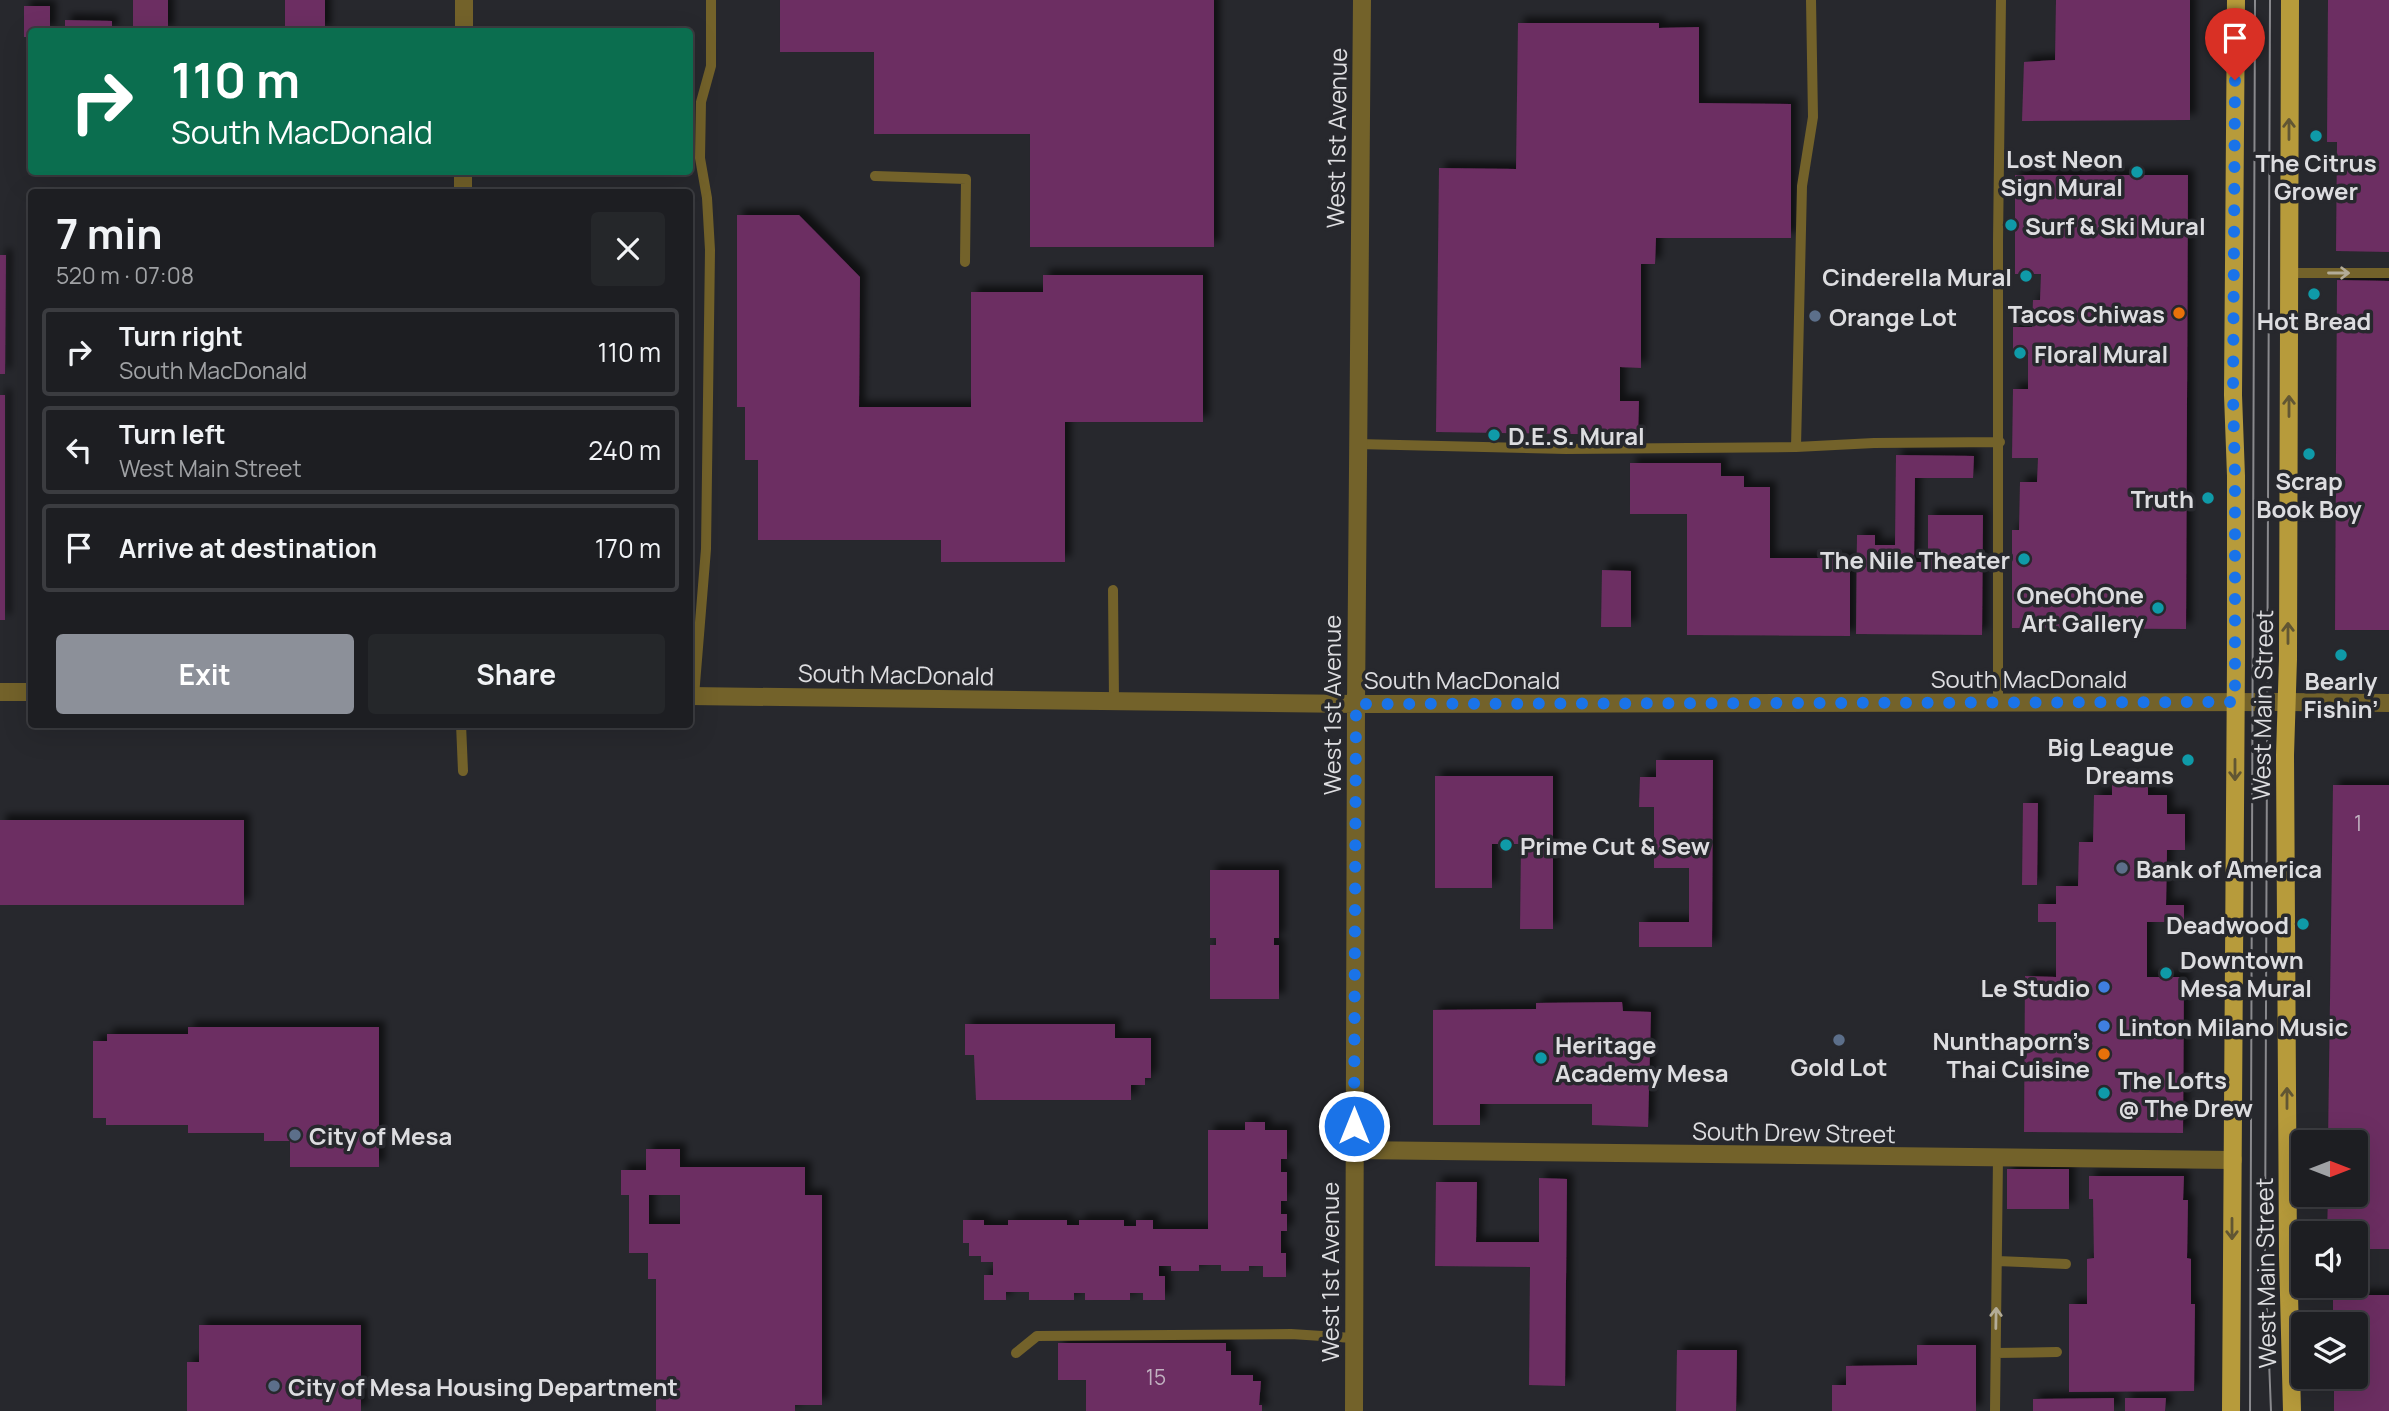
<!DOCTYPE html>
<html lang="en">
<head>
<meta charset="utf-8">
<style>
	:root { --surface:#1d1e22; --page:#25272a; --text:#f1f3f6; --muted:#a0a2a5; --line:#3b3c40; --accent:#8c9099 }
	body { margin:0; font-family:Manrope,sans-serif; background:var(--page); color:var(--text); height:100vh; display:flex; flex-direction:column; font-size:26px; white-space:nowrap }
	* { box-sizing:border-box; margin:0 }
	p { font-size:23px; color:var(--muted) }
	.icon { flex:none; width:38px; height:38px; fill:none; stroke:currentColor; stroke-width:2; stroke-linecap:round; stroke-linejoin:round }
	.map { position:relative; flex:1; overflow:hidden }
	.details { position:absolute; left:28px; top:189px; width:665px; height:539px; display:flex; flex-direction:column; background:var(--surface); border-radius:7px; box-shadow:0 7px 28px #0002,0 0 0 2px var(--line) }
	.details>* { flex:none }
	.top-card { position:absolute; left:28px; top:28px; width:665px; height:147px; border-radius:7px; box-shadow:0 7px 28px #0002,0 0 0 2px var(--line); background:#0b6e4f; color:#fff; overflow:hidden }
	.needle { width:46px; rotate:90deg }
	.controls { position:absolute; left:2291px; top:1130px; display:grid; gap:14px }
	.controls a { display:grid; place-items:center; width:77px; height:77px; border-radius:7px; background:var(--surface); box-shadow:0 7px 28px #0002,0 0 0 2px var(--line); font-size:35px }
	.pin { position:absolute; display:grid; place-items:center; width:60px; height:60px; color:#fff; margin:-72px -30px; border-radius:50% 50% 50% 0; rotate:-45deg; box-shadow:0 0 7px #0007 }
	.pin .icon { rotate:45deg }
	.me { position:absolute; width:77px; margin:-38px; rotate:0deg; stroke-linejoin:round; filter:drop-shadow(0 0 5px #0008) }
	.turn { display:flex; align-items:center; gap:24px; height:147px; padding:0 28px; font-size:32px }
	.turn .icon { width:91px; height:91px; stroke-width:2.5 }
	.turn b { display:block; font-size:49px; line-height:60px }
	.round { display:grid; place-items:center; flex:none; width:74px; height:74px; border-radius:7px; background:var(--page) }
	.head { display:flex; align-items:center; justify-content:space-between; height:119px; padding:0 28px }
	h1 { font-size:42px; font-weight:700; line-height:52px }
	.cta { display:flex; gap:14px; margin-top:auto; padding:14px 28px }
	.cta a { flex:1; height:80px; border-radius:7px; background:var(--accent); color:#fff; font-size:28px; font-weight:700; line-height:80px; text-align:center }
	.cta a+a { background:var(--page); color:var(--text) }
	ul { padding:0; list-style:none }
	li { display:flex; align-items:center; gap:21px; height:88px; margin:0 14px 10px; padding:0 14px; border:4px solid var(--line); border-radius:7px }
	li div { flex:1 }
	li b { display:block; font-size:26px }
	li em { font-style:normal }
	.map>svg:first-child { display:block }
</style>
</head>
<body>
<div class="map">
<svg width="2389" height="1411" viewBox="0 0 2389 1411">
	<defs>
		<filter id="shadow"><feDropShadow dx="6" dy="-6" stdDeviation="3.5" flood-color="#0009"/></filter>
	</defs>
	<rect width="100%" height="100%" fill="#27282d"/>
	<path fill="#6c2d62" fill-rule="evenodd" filter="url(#shadow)" d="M 133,0 L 168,0 L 168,32 L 133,32 Z
		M 285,0 L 325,0 L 325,32 L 285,32 Z
		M 780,0 L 1214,0 L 1214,247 L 1030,247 L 1030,134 L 874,134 L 874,52 L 780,52 Z
		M 2056,0 L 2190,0 L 2190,120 L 2022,121 L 2024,62 L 2055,60 Z
		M 2328,0 L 2389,0 L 2389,252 L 2336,251 L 2337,142 L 2327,142 Z
		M 24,6 L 50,6 L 50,32 L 32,32 L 32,37 L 24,37 Z
		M 65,20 L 112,21 L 112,32 L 65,32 Z
		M 1518,23 L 1659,23 L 1659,28 L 1699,27 L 1699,103 L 1791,104 L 1791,238 L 1656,238 L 1655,264 L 1641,264 L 1641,368 L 1620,367 L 1620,401 L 1639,401 L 1638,435 L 1436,432 L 1439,168 L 1516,169 Z
		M 2015,175 L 2188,175 L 2186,629 L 2012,628 L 2012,530 L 2019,530 L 2020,482 L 2037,482 L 2038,458 L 2012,458 L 2013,389 L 2028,389 L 2028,355 L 2013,355 L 2013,327 L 2032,327 L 2033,300 L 2040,300 L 2041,274 L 2015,274 Z
		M 737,215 L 799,215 L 860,277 L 859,407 L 971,407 L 971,292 L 1043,292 L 1043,275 L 1203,275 L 1203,422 L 1065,422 L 1065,562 L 941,562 L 941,540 L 758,540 L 758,460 L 745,460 L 745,407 L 737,407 Z
		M 0,255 L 6,255 L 5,374 L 0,374 Z
		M 2337,280 L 2389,281 L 2389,630 L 2335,630 Z
		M 0,395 L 5,395 L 5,620 L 0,620 Z
		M 1896,455 L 1974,456 L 1973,478 L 1915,478 L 1914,562 L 1928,562 L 1928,515 L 1983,515 L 1982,635 L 1856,634 L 1857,535 L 1875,535 L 1875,545 L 1895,545 Z
		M 1630,463 L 1721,463 L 1721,476 L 1744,476 L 1744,487 L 1770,487 L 1770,558 L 1850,558 L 1850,636 L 1687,635 L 1687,514 L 1630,514 Z
		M 1602,570 L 1631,571 L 1631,627 L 1601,627 Z
		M 1656,760 L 1713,760 L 1712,947 L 1639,947 L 1639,922 L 1689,922 L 1689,868 L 1654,868 L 1654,807 L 1639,807 L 1640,777 L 1656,777 Z
		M 1435,776 L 1553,776 L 1553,929 L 1520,929 L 1521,844 L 1492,844 L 1492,888 L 1435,888 Z
		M 2112,777 L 2148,778 L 2148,795 L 2167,795 L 2167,814 L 2185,814 L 2185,850 L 2167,850 L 2166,905 L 2184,905 L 2184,922 L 2147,922 L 2147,977 L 2184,977 L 2183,1133 L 2024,1132 L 2025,976 L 2056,977 L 2056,922 L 2038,922 L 2038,904 L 2056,904 L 2056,886 L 2078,886 L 2079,842 L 2093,842 L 2094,795 L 2112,795 Z
		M 2333,785 L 2389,785 L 2389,1249 L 2356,1249 L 2356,1234 L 2327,1234 L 2328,1195 L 2356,1195 L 2356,1143 L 2328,1143 Z
		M 2023,803 L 2038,803 L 2037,885 L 2022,885 Z
		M 0,820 L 244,820 L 244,905 L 0,905 Z
		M 1210,870 L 1279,870 L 1279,938 L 1274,938 L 1274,945 L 1279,945 L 1279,999 L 1210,999 L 1210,945 L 1216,945 L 1216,938 L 1210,938 Z
		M 1622,1002 L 1623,1011 L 1651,1012 L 1648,1127 L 1592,1125 L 1592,1104 L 1480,1104 L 1480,1125 L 1433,1125 L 1433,1010 L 1536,1009 L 1536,1003 Z
		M 965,1024 L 1115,1024 L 1115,1038 L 1151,1038 L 1151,1078 L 1145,1078 L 1145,1085 L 1131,1085 L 1131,1100 L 976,1100 L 974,1055 L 965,1055 Z
		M 188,1027 L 379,1027 L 379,1167 L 290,1167 L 290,1141 L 264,1141 L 264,1133 L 188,1133 L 188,1125 L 106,1125 L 106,1118 L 93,1118 L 93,1041 L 107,1041 L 107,1034 L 188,1034 Z
		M 1245,1122 L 1265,1122 L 1265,1130 L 1287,1130 L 1287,1159 L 1281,1159 L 1281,1172 L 1287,1172 L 1287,1201 L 1281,1201 L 1281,1214 L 1287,1214 L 1287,1231 L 1281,1231 L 1281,1253 L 1286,1253 L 1286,1277 L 1263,1277 L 1263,1266 L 1249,1266 L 1249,1271 L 1221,1271 L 1221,1265 L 1199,1265 L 1199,1271 L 1171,1271 L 1171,1266 L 1159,1266 L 1159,1276 L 1165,1276 L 1165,1300 L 1143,1300 L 1143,1293 L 1130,1293 L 1130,1300 L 1085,1300 L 1085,1293 L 1074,1293 L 1074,1300 L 1029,1300 L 1029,1292 L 1006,1292 L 1006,1300 L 984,1300 L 984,1275 L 993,1275 L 993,1262 L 981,1262 L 981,1256 L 969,1256 L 969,1243 L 963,1243 L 963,1220 L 984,1220 L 984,1225 L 1008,1225 L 1008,1220 L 1067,1220 L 1067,1225 L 1079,1225 L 1079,1220 L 1124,1220 L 1124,1226 L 1136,1226 L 1136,1220 L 1153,1220 L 1153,1229 L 1208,1229 L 1208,1130 L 1245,1130 Z
		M 646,1149 L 680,1149 L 680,1167 L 805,1167 L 805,1195 L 822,1195 L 822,1405 L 795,1405 L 795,1411 L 656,1411 L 656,1279 L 648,1279 L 648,1253 L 629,1253 L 629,1195 L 621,1195 L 621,1170 L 646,1170 ZM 649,1195 L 680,1195 L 680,1224 L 649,1224 Z
		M 2007,1169 L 2069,1169 L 2069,1209 L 2007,1209 Z
		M 2089,1176 L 2184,1176 L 2183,1200 L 2188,1200 L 2187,1258 L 2191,1259 L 2191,1304 L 2195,1304 L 2194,1391 L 2069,1392 L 2069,1304 L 2087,1304 L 2087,1259 L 2094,1258 L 2093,1199 L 2089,1199 Z
		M 1539,1178 L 1567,1179 L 1565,1386 L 1529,1385 L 1530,1267 L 1435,1266 L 1436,1182 L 1477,1182 L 1476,1242 L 1539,1242 Z
		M 2333,1295 L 2389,1295 L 2389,1411 L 2334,1411 L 2334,1377 L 2356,1377 L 2356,1325 L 2333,1325 Z
		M 199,1325 L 361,1325 L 361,1411 L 187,1411 L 187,1362 L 199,1362 Z
		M 1058,1343 L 1226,1343 L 1226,1351 L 1231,1351 L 1231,1375 L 1253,1375 L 1253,1381 L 1261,1381 L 1259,1405 L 1262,1405 L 1262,1411 L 1086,1411 L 1086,1380 L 1058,1380 Z
		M 1917,1345 L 1976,1345 L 1976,1411 L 1832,1411 L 1832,1385 L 1846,1385 L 1846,1366 L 1917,1365 Z
		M 1677,1350 L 1737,1350 L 1736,1411 L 1676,1411 Z
		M 2114,1398 L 2114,1411 L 2033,1411 L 2033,1399 Z
		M 2125,1398 L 2166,1398 L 2165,1411 L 2125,1411 Z"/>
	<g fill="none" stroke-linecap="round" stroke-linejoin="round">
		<path stroke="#73622a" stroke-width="10" d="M 875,176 L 966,179 L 965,262
			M 2289,273 L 2389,273
			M 1357,444 L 1566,449 L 1796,447 L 1874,443 L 2000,442
			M 1796,447 L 1802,186 L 1813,117 L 1811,0
			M 1113,590 L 1114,701
			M 694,696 L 706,549 L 710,250 L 707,198 L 700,158 L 701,102 L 711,66 L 711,0
			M 1998,702 L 1998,241 L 2001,0
			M 461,724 L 463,771
			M 1997,1261 L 2066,1264
			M 1016,1353 L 1037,1336 L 1291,1334 L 1353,1338
			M 1996,1353 L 2057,1352
			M 1995,1411 L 1998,1158"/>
		<path stroke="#73622a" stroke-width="18" d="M 464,32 L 464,0
			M 463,192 L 463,172
			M 2287,702 L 2389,703
			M 1354,1150 L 2233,1160"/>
		<path stroke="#73622a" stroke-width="18" d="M 0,692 L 32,692
			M 690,696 L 1356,704 L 2287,702
			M 1354,1411 L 1356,704 L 1362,0"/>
		<path stroke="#b79b3b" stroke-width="18" d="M 2290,0 L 2288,659 L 2285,755 L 2288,1256 L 2292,1411
			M 2231,1411 L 2236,659 L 2236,476 L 2233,395 L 2236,0"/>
		<path stroke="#89898d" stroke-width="2" d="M 2270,0 L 2265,1258 L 2271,1411
			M 2250,1411 L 2255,0"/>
	</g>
	<defs><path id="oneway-shaft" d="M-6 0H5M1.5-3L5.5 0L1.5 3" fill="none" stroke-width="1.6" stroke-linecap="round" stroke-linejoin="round" transform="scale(1.75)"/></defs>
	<g stroke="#615633">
		<use href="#oneway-shaft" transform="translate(2289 129) rotate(-90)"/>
		<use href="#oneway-shaft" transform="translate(2289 406) rotate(-90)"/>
		<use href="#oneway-shaft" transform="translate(2288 633) rotate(-90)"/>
		<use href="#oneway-shaft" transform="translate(2235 770) rotate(90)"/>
		<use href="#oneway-shaft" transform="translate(2287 1098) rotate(-90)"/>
		<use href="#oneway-shaft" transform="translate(2232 1229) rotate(90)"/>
	</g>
	<g stroke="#b3ac97">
		<use href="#oneway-shaft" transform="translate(2339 273)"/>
		<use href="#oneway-shaft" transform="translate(1996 1318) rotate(-89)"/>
	</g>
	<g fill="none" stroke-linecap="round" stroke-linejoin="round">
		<path stroke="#1a73e8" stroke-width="12" stroke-dasharray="0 21.6" d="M 1354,1126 L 1356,704 L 2235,702 L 2235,476 L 2233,395 L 2235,80"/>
	</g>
	<g fill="#0f9aa8" stroke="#27282d" stroke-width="2.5">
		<circle cx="2316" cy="136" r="7"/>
		<circle cx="2137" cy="172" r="7"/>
		<circle cx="2011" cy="225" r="7"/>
		<circle cx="2026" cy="276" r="7"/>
		<circle cx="2314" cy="294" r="7"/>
		<circle cx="2020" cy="353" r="7"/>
		<circle cx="1494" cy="435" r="7"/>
		<circle cx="2309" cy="454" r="7"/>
		<circle cx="2208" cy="498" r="7"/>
		<circle cx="2024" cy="559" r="7"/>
		<circle cx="2158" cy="608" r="7"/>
		<circle cx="2341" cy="655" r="7"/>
		<circle cx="2188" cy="760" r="7"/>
		<circle cx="1506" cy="845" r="7"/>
		<circle cx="2303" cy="924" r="7"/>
		<circle cx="2166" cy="973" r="7"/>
		<circle cx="1541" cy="1058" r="7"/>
		<circle cx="2104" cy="1093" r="7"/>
	</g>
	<g fill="#e8710a" stroke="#27282d" stroke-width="2.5">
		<circle cx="2179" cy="313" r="7"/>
		<circle cx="2104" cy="1054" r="7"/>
	</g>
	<g fill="#5c6f8a" stroke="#27282d" stroke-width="2.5">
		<circle cx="1815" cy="316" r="7"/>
		<circle cx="2122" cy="868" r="7"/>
		<circle cx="1839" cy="1040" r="7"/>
		<circle cx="295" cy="1135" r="7"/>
		<circle cx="274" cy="1386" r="7"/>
	</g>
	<g fill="#3f7fe0" stroke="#27282d" stroke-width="2.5">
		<circle cx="2104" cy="987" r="7"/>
		<circle cx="2104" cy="1026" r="7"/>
	</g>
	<g text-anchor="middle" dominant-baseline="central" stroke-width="7" stroke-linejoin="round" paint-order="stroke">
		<g font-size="21" fill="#c1b1c0">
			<text x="2358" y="823">1</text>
			<text x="1156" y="1377">15</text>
		</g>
		<g font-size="24" fill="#dddde0" stroke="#27282d">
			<text transform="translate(1336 138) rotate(-89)">West 1st Avenue</text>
			<text transform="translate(896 674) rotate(1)">South MacDonald</text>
			<text x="2029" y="678">South MacDonald</text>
			<text x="1462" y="679">South MacDonald</text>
			<text transform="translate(1331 705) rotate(-90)">West 1st Avenue</text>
			<text transform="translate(2262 705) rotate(-89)">West Main Street</text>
			<text transform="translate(1794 1132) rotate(1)">South Drew Street</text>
			<text transform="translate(1329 1272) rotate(-90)">West 1st Avenue</text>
			<text transform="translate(2265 1273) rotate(-91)">West Main Street</text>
		</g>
		<g font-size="24" font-weight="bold" fill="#dddde0" stroke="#27282d" text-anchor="start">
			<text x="2123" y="158" text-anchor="end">Lost Neon<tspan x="2123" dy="28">Sign Mural</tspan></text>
			<text x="2316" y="162" text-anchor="middle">The Citrus<tspan x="2316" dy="28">Grower</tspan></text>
			<text x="2025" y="225">Surf &amp; Ski Mural</text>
			<text x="2012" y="276" text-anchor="end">Cinderella Mural</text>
			<text x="2165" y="313" text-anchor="end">Tacos Chiwas</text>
			<text x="1829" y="316">Orange Lot</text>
			<text x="2314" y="320" text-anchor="middle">Hot Bread</text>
			<text x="2034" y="353">Floral Mural</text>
			<text x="1508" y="435">D.E.S. Mural</text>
			<text x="2309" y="480" text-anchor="middle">Scrap<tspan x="2309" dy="28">Book Boy</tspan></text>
			<text x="2194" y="498" text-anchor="end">Truth</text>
			<text x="2010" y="559" text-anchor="end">The Nile Theater</text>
			<text x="2144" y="594" text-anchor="end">OneOhOne<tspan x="2144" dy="28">Art Gallery</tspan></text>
			<text x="2341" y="680" text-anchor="middle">Bearly<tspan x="2341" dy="28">Fishin’</tspan></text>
			<text x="2174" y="746" text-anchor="end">Big League<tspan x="2174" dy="28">Dreams</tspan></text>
			<text x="1520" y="845">Prime Cut &amp; Sew</text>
			<text x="2136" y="868">Bank of America</text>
			<text x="2289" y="924" text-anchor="end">Deadwood</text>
			<text x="2180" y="959">Downtown<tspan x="2180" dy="28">Mesa Mural</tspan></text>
			<text x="2090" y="987" text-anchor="end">Le Studio</text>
			<text x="2118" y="1026">Linton Milano Music</text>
			<text x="2090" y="1040" text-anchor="end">Nunthaporn’s<tspan x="2090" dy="28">Thai Cuisine</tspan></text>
			<text x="1555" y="1044">Heritage<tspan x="1555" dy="28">Academy Mesa</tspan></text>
			<text x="1839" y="1066" text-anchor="middle">Gold Lot</text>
			<text x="2118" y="1079">The Lofts<tspan x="2118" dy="28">@ The Drew</tspan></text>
			<text x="309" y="1135">City of Mesa</text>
			<text x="288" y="1386">City of Mesa Housing Department</text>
		</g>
	</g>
</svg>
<div class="controls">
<a><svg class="needle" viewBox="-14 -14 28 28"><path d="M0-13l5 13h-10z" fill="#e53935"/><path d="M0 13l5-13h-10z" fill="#a0a2a5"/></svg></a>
<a><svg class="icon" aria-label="sound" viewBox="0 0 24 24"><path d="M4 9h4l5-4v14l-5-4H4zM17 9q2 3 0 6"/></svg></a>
<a><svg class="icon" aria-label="layers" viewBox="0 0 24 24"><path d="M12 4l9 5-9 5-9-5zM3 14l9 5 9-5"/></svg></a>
</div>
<div class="pin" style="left:2235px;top:80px;background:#d93025"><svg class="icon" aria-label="arrive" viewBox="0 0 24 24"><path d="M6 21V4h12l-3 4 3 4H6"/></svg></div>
<svg class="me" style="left:1354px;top:1126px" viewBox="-20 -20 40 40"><circle r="17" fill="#1a73e8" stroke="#fff" stroke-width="3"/><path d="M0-11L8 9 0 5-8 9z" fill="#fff"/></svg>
<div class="top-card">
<div class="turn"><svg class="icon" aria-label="right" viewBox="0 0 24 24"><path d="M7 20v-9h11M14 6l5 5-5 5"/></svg><div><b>110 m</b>South MacDonald</div></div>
</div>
<section class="details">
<div class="head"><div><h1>7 min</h1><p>520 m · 07:08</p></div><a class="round"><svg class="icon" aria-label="close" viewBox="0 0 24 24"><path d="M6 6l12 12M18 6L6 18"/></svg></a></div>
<ul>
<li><svg class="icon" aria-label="right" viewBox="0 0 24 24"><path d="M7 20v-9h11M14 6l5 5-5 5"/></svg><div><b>Turn right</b><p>South MacDonald</p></div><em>110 m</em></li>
<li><svg class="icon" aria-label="left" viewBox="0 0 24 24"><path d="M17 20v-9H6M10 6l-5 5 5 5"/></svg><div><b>Turn left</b><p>West Main Street</p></div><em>240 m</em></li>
<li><svg class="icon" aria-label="arrive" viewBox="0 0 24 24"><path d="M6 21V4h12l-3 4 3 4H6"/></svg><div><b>Arrive at destination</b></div><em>170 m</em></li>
</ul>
<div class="cta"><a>Exit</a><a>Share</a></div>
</section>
</div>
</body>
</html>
